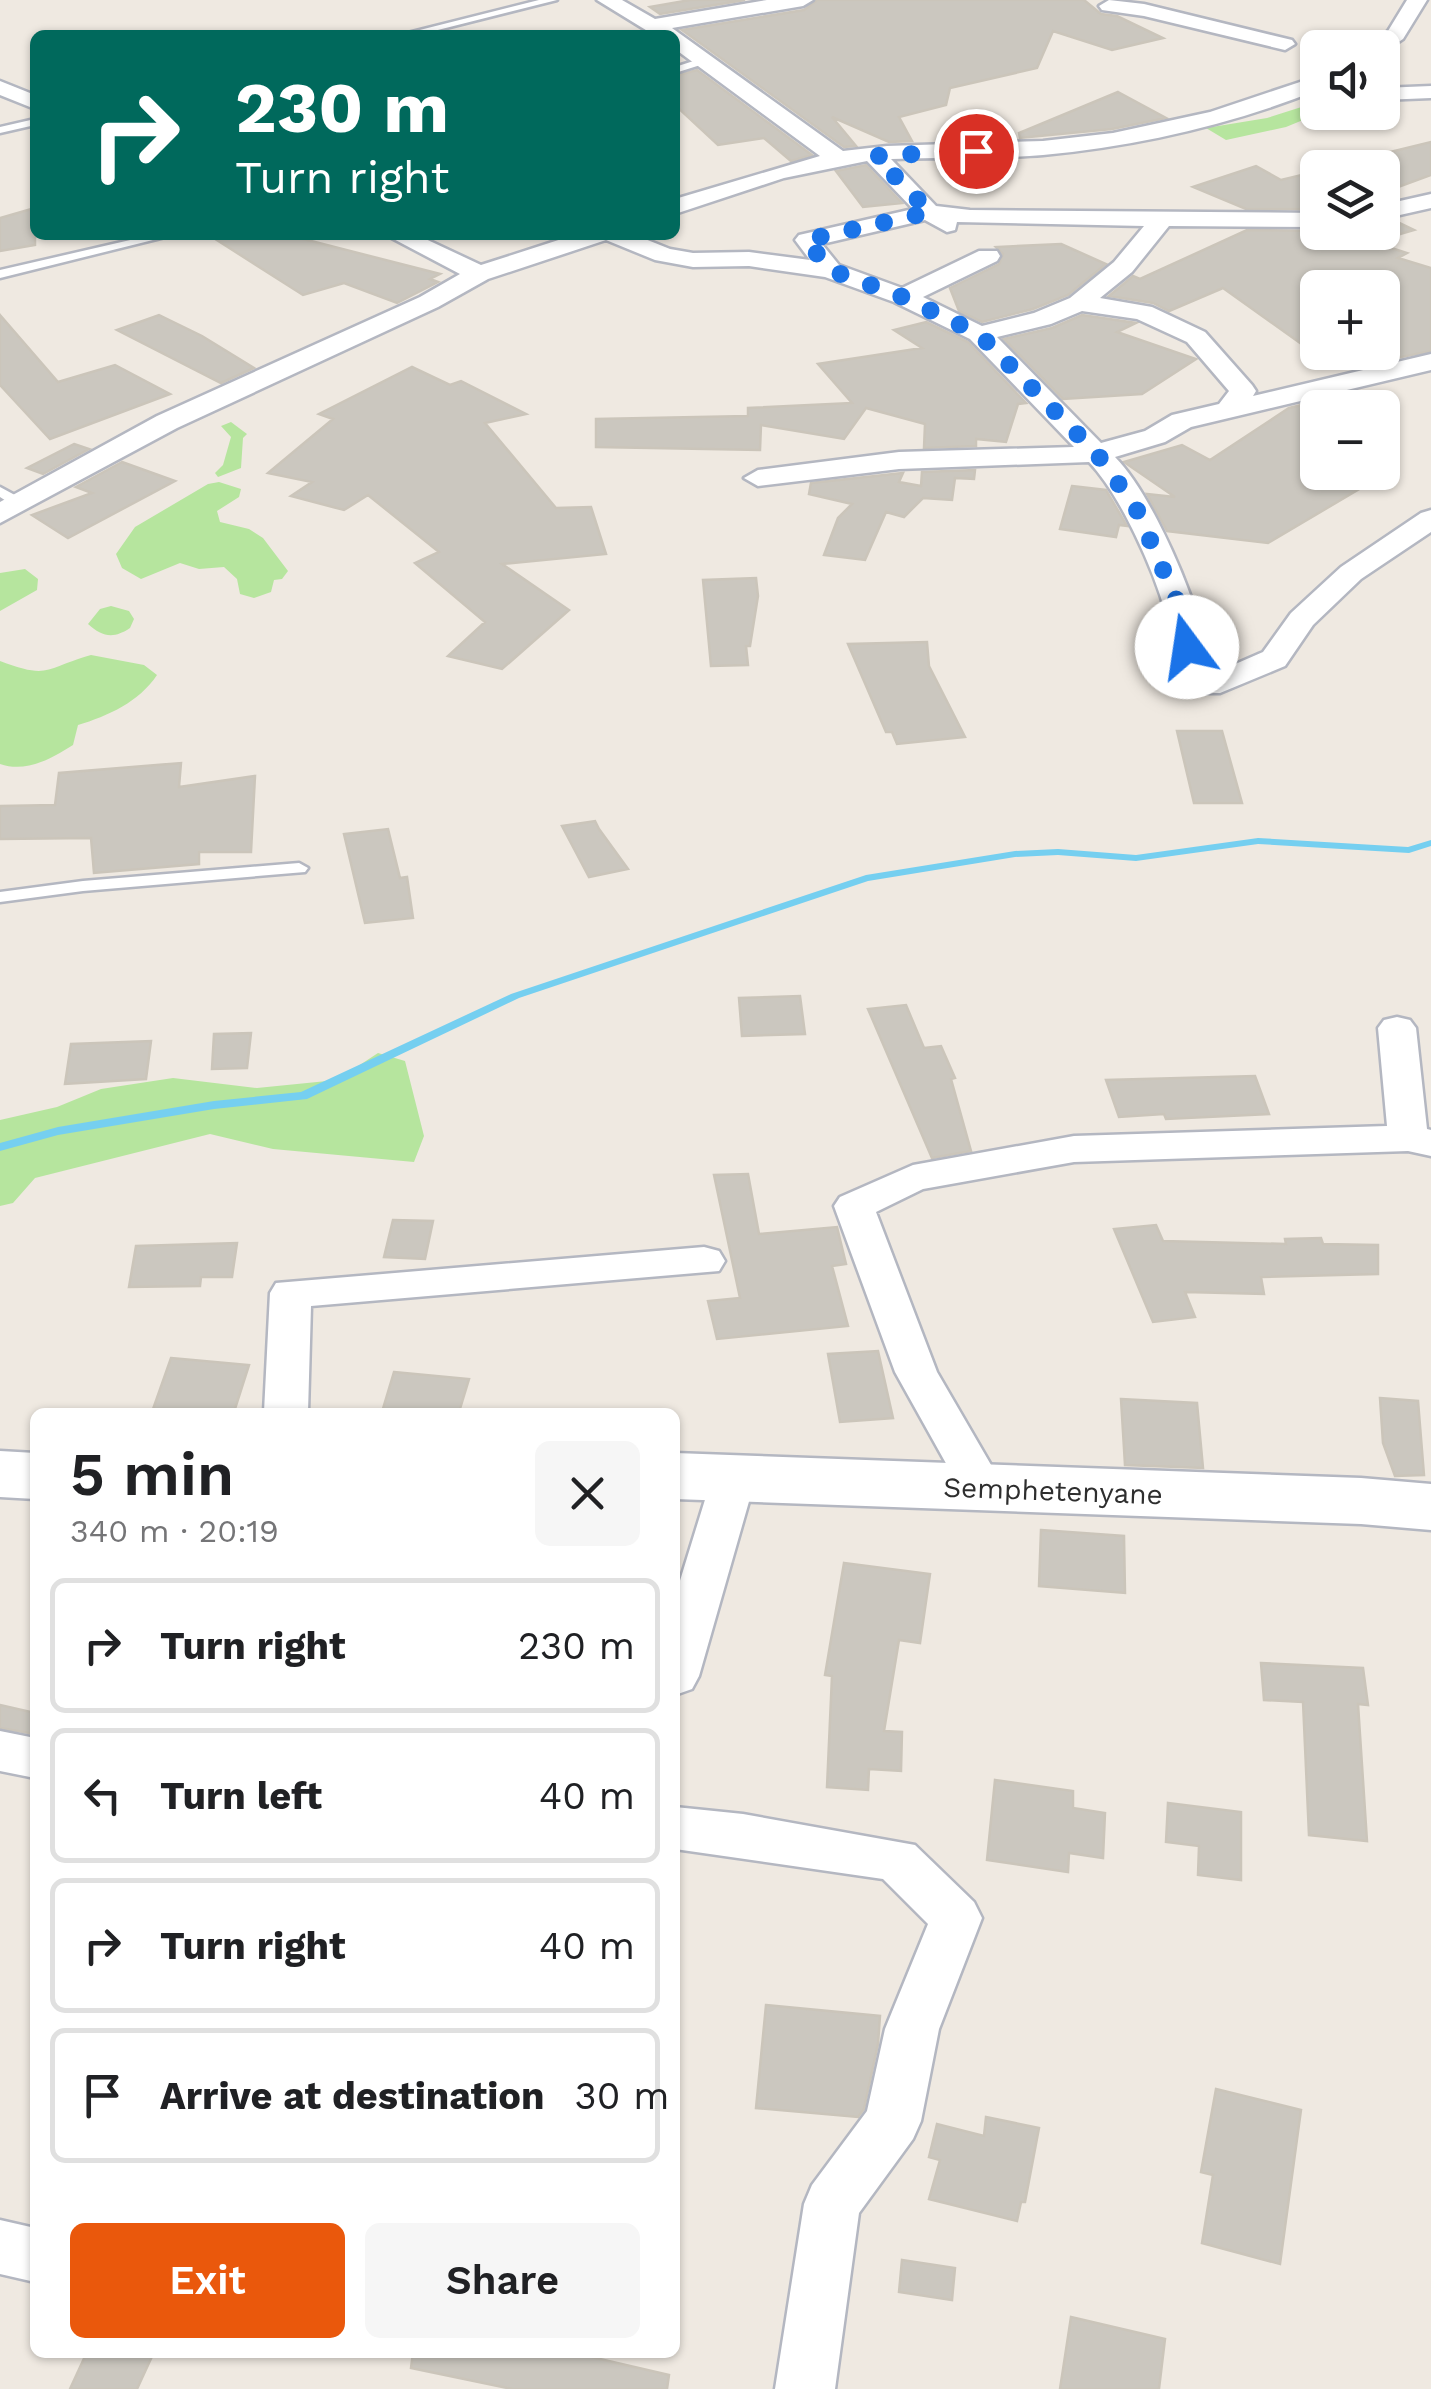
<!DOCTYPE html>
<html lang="en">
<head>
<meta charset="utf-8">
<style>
	:root { --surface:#fff; --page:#f6f6f6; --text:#202124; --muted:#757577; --line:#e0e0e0; --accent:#ea580c }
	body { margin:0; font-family:"Work Sans",sans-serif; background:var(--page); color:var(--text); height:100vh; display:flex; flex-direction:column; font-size:38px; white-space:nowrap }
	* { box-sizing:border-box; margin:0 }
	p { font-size:32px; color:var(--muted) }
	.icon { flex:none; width:55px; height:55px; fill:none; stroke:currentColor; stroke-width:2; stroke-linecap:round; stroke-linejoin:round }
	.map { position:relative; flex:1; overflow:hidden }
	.drawer { position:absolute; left:30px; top:1408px; width:650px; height:950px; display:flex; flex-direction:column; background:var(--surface); border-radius:15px; box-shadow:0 2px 8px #0004 }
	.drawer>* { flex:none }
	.top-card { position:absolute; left:30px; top:30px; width:650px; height:210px; border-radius:15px; box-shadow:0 2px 8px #0004; background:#00695c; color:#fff; overflow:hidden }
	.buttons { position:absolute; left:1300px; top:30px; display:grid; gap:20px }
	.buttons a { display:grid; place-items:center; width:100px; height:100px; border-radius:15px; background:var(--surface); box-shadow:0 2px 8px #0004; font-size:50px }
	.pin { position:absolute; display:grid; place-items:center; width:85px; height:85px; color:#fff; margin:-42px; border:5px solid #fff; border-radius:50%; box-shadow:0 2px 10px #0007 }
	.me { position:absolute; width:110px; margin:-55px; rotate:346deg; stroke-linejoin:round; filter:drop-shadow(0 0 8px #0008) }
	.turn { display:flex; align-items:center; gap:35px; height:210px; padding:0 40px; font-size:45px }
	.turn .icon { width:130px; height:130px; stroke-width:2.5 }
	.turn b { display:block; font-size:70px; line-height:85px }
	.round { display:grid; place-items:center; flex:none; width:105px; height:105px; border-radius:15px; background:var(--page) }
	.head { display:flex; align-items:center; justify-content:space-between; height:170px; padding:0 40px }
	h1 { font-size:60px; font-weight:600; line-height:75px }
	.cta { display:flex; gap:20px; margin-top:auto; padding:20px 40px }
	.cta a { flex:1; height:115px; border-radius:15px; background:var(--accent); color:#fff; font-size:40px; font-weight:600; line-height:115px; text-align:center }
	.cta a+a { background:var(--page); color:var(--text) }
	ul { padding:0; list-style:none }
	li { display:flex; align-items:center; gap:30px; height:135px; margin:0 20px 15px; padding:0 20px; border:5px solid var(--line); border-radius:15px }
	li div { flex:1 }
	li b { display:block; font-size:38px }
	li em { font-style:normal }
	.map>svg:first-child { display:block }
</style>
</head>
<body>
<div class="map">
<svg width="1431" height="2389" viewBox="0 0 1431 2389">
	<rect width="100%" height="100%" fill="#efe9e1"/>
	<path fill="#b6e59e" d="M 1314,103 L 1320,113 L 1286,127 L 1226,140 L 1206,128 L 1267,118 Z
		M 231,422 L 247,434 L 243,438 L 241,468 L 218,477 L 215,473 L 223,465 L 231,437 L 221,426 Z
		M 219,482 L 241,489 L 239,497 L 217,511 L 220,522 L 249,529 L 263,538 L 288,571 L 282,579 L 274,580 L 271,592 L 254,598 L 240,594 L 237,579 L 224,567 L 199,569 L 180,563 L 141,579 L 122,568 L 116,554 L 135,527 L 208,484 Z
		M 25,569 L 38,579 L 37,590 L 0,611 L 0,573 Z
		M 111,606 L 129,611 L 134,619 L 130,628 C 114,639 102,637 88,624 L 100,609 Z
		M 91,655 L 144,665 L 157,675 C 139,702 108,716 78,725 L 73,745 C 51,759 26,773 0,764 L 0,661 C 50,680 45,668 91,655 Z
		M 378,1053 L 405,1061 L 424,1136 L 414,1162 L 273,1149 L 210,1134 L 35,1178 L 13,1203 L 0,1206 L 0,1120 L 57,1107 L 101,1089 L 173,1078 L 257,1088 L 337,1080 Z"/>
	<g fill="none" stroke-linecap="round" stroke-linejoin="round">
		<path fill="#75cff0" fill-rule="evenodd" d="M 1258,838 L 1408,847 L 1431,840 L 1431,846 L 1409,853 L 1258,844 L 1136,861 L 1058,855 L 1015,857 L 868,881 L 519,998 L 307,1099 L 214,1109 L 58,1135 L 0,1151 L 0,1143 L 58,1127 L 214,1101 L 301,1092 L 511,994 L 866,875 L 1015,851 L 1058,849 L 1136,855 Z"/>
	</g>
	<path fill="#cbc7bf" stroke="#cbc5ba" stroke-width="2.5" d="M 690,0 L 745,0 L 660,14 L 650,7 Z
		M 817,0 L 1084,0 L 1101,14 L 1117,16 L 1163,38 L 1112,50 L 1053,31 L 1037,68 L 950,88 L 946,105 L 899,117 L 912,141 L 889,142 L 832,117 L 856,146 L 844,147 L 682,30 L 804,10 Z
		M 697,70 L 812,155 L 791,161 L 764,138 L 718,145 L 675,105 L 675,76 Z
		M 1118,92 L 1166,118 L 1112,129 L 1020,138 L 1019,133 Z
		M 1431,142 L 1431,175 L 1382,193 L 1382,154 Z
		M 866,165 L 902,203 L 863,207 L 836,171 Z
		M 1256,166 L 1281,180 L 1318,171 L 1318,209 L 1246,209 L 1193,187 Z
		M 35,208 L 35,245 L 0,251 L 0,218 Z
		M 1393,220 L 1414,230 L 1373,242 L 1407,253 L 1398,258 L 1431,268 L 1431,351 L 1387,360 L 1375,352 L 1382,352 L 1382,288 L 1318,288 L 1318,352 L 1356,352 L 1331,365 L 1223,288 L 1169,311 L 1153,303 L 1109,296 L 1133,276 L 1140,279 L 1247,230 L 1382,232 L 1382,223 Z
		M 209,235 L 288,235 L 440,274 L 430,279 L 438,282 L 397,303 L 344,283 L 303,295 Z
		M 1061,244 L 1106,264 L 1068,295 L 1033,309 L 982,322 L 959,311 L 950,288 L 999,264 L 1003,254 L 996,247 Z
		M 0,315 L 58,382 L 115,365 L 170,394 L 50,439 L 0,385 Z
		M 159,315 L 202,336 L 254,368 L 221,383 L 117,330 Z
		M 1082,315 L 1136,323 L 1117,332 L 1196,359 L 1142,394 L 1063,399 L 1004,339 L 1052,328 Z
		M 926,322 L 968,342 L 1026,403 L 1018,404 L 1006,442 L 976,439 L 976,446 L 924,448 L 925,424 L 866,408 L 844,439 L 761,425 L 760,450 L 596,447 L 596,419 L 748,416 L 748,408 L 852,403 L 818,364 L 922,348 L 894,330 Z
		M 412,367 L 450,385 L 461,381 L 526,414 L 485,423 L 556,508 L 591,507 L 606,554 L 502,564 L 569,610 L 502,669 L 448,656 L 485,622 L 415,563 L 439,552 L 368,495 L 344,510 L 291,496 L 312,482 L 268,473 L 333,419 L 319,414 Z
		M 1318,401 L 1318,472 L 1388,472 L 1268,543 L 1167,531 L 1147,494 L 1175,497 L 1124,462 L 1182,445 L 1210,460 L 1289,408 Z
		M 74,444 L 89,449 L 43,474 L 27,468 Z
		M 122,462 L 175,481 L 68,538 L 32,515 L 92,493 L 76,487 Z
		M 975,470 L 974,479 L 955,478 L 952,500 L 923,498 L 904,517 L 886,512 L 865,560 L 824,555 L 838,518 L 852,504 L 809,494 L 811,483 L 903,473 L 899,482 L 921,486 L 922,472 Z
		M 1072,486 L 1106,490 L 1127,526 L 1119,525 L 1116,537 L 1060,529 Z
		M 756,578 L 758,596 L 750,646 L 746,646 L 748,665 L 711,666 L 703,580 Z
		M 927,642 L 929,666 L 965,737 L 897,744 L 892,732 L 886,732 L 848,644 Z
		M 1177,731 L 1222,731 L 1242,803 L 1194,803 Z
		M 181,763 L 179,787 L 255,776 L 251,852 L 199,852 L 199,864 L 94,873 L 91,838 L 0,839 L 0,806 L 55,805 L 59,773 Z
		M 595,821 L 599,829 L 628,869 L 589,877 L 562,826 Z
		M 388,829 L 400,878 L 407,877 L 413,918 L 365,923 L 344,834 Z
		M 800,996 L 805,1034 L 742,1036 L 739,998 Z
		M 906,1005 L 924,1048 L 941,1046 L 955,1078 L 951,1079 L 971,1151 L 932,1158 L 868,1009 Z
		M 251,1033 L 247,1068 L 212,1069 L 214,1034 Z
		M 151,1041 L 146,1079 L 65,1084 L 71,1044 Z
		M 1255,1076 L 1269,1114 L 1166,1119 L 1164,1114 L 1119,1117 L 1106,1080 Z
		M 748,1174 L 759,1234 L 837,1227 L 846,1264 L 832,1266 L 848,1326 L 717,1339 L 708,1301 L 740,1298 L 714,1175 Z
		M 393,1220 L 433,1221 L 425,1259 L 384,1257 Z
		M 1156,1225 L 1163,1241 L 1286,1244 L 1285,1239 L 1321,1238 L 1323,1244 L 1378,1245 L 1378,1274 L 1261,1277 L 1264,1294 L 1185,1292 L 1195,1317 L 1153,1322 L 1114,1229 Z
		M 237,1243 L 232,1277 L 201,1277 L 200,1286 L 129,1287 L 136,1246 Z
		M 878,1351 L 893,1418 L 840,1422 L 828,1354 Z
		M 171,1358 L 249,1365 L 234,1412 L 152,1412 Z
		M 394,1372 L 469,1379 L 459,1412 L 382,1412 Z
		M 1380,1398 L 1418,1401 L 1424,1475 L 1395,1476 L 1383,1443 Z
		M 1121,1399 L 1197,1403 L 1203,1468 L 1125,1465 Z
		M 1041,1530 L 1124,1536 L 1125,1593 L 1039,1586 Z
		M 844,1563 L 930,1574 L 920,1643 L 899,1640 L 884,1731 L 902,1732 L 901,1771 L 869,1769 L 868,1790 L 827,1787 L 832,1676 L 825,1675 Z
		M 1261,1663 L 1363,1668 L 1368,1705 L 1358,1704 L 1367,1841 L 1309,1835 L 1303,1702 L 1264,1700 Z
		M 0,1705 L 35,1713 L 35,1734 L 0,1728 Z
		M 995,1780 L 1073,1791 L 1073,1808 L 1105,1813 L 1103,1858 L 1069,1853 L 1068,1872 L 987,1860 Z
		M 1168,1803 L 1241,1812 L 1241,1880 L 1198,1875 L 1199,1846 L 1166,1842 Z
		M 766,2005 L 880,2016 L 878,2044 L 864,2109 L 858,2117 L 756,2108 Z
		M 1216,2089 L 1301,2110 L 1280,2264 L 1202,2243 L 1213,2175 L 1201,2172 Z
		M 986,2117 L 1039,2128 L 1025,2202 L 1021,2202 L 1017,2221 L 929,2199 L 940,2160 L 929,2157 L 937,2124 L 984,2136 Z
		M 902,2260 L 955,2268 L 952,2300 L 899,2292 Z
		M 1071,2317 L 1165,2339 L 1159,2389 L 1060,2389 Z
		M 87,2352 L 154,2352 L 137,2389 L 70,2389 Z
		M 413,2352 L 570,2352 L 669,2375 L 667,2389 L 512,2389 L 411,2368 Z"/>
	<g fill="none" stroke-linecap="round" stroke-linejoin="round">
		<defs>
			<path id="service" d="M 539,0 L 557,0 L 418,35 L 400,35 Z
				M 706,57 L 710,58 L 710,62 L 675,73 L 675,67 Z
				M 35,119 L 35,125 L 0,133 L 0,127 Z
				M 152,235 L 173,235 L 0,278 L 0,270 Z
				M 0,487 L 24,500 L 24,506 L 14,506 L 0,497 Z
				M 299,863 L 308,868 L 305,872 L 83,891 L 0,902 L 0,892 L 83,881 Z"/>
			<path id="minor" d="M 597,0 L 622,0 L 655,19 L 767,0 L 813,0 L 803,6 L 672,28 L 843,151 L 887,146 L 1043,141 L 1113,133 L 1210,112 L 1318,76 L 1318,90 C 1230,125 1137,146 1043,155 C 993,159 942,157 891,159 L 936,206 L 970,210 L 1318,213 L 1318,227 L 1169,226 L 1132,272 L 1100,298 L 1152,307 L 1205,332 L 1252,385 L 1256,391 L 1253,396 L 1431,354 L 1431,370 L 1191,427 L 1165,442 L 1115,457 C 1147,489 1182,568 1196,612 C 1203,634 1205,651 1217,672 L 1263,652 L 1291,613 L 1341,567 L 1421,513 L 1431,510 L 1431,532 L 1361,579 L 1313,625 L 1285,666 L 1220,693 L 1198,693 C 1177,662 1175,648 1166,614 C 1154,570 1120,494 1089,462 L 899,469 L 758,486 L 744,478 L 758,470 L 899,452 L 1074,447 L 970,339 L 894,302 L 825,277 L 749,266 L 693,267 L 655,260 L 606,240 L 488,279 L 438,307 L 177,428 L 0,523 L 0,502 L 157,416 L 420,297 L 460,274 L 386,235 L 417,235 L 481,265 L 574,235 L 635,235 L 670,249 L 693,253 L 749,252 L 810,260 L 795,240 L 799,235 L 913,209 L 867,161 L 784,178 L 675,214 L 675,199 L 820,156 L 675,49 L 675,35 L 654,35 ZM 925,220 L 947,232 L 955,230 L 957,222 L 1144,226 L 1114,262 L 1070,298 L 1034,313 L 982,326 L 923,297 L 997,261 L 1000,256 L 997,251 L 979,251 L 902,288 L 839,265 L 822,244 ZM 1082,311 L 1137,319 L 1187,342 L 1229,391 L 1219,404 L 1172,415 L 1145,431 L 1101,443 L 997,337 L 1051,324 Z
				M 1109,0 L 1144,4 L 1292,40 L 1295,44 L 1285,50 L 1144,16 L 1102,10 L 1099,6 Z
				M 1407,0 L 1427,0 L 1403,39 L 1382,53 L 1382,48 L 1367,48 L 1388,31 Z
				M 0,81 L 35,95 L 35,109 L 0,95 Z
				M 1431,86 L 1431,98 L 1382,100 L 1382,88 Z
				M 1431,194 L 1431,208 L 1382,219 L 1382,205 Z
				M 1397,1017 L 1410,1020 L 1416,1028 L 1427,1129 L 1431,1130 L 1431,1156 L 1408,1151 L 1074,1162 L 923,1189 L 876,1212 L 937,1372 L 1005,1489 L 999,1501 L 983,1506 L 967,1501 L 895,1372 L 834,1206 L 840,1197 L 913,1165 L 1074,1136 L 1387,1126 L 1378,1028 L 1384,1020 Z
				M 704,1247 L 719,1251 L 725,1261 L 719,1271 L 311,1306 L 308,1412 L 264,1412 L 270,1293 L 276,1283 Z
				M 734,1461 L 750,1465 L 756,1477 L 699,1676 L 692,1689 L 675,1695 L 675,1597 L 712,1477 L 718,1465 Z
				M 0,1731 L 35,1738 L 35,1778 L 0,1771 Z
				M 675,1807 L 743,1814 L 915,1845 L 974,1902 L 982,1918 L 939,2029 L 921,2121 L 913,2139 L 859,2213 L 835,2389 L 775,2389 L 804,2204 L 812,2185 L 867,2111 L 885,2029 L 928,1924 L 883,1879 L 675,1849 Z
				M 0,2220 L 35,2228 L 35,2282 L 0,2274 Z"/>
			<path id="secondary" d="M 0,1451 L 35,1453 L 35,1499 L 0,1497 Z
				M 675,1453 L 1361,1478 L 1431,1484 L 1431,1530 L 1361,1524 L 675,1499 Z"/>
		</defs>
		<use href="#service" stroke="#b4b7c1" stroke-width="5"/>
		<use href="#minor" stroke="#b4b7c1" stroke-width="5"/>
		<use href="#secondary" stroke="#b4b7c1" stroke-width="5"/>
		<use href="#service" fill="#fff" fill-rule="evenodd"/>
		<use href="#minor" fill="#fff" fill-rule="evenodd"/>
		<use href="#secondary" fill="#fff" fill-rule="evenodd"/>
	</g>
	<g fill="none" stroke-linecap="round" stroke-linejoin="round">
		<path stroke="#1a73e8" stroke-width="18" stroke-dasharray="0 32.4" d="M 976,151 L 875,156 L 930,212 L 806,240 L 830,270 L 903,297 L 979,334 L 1097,454 L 1136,508 L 1182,613 L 1187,647"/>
	</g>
	<g text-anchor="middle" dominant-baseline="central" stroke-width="8" stroke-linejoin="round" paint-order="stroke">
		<g font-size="28" fill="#2e2e2e" stroke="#fff">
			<text transform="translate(1053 1491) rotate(2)">Semphetenyane</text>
		</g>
	</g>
</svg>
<div class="buttons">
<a><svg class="icon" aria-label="sound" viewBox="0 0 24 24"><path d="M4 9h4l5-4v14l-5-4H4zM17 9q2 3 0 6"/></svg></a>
<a><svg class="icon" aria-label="layers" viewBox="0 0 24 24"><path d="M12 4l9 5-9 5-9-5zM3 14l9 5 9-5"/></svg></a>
<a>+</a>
<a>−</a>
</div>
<div class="pin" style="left:976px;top:151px;background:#d93025"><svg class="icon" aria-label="arrive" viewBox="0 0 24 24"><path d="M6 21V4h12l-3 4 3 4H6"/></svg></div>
<svg class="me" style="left:1187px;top:647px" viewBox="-20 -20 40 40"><circle r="19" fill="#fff"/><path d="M0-13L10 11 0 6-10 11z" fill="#1a73e8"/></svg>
<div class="top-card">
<div class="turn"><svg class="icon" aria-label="right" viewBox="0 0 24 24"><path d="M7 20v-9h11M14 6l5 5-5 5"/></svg><div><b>230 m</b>Turn right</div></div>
</div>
<section class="drawer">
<div class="head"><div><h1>5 min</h1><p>340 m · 20:19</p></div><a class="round"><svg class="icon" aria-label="close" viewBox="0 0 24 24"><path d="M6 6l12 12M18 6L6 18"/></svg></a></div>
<ul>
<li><svg class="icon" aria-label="right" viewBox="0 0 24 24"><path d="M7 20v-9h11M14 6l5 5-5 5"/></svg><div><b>Turn right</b></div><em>230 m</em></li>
<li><svg class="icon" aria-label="left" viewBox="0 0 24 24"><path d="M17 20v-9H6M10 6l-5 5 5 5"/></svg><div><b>Turn left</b></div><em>40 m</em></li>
<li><svg class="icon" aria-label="right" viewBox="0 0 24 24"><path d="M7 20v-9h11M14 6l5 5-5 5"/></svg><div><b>Turn right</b></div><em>40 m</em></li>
<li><svg class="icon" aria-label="arrive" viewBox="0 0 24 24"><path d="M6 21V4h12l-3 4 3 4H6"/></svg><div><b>Arrive at destination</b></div><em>30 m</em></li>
</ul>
<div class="cta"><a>Exit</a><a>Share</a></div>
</section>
</div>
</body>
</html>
